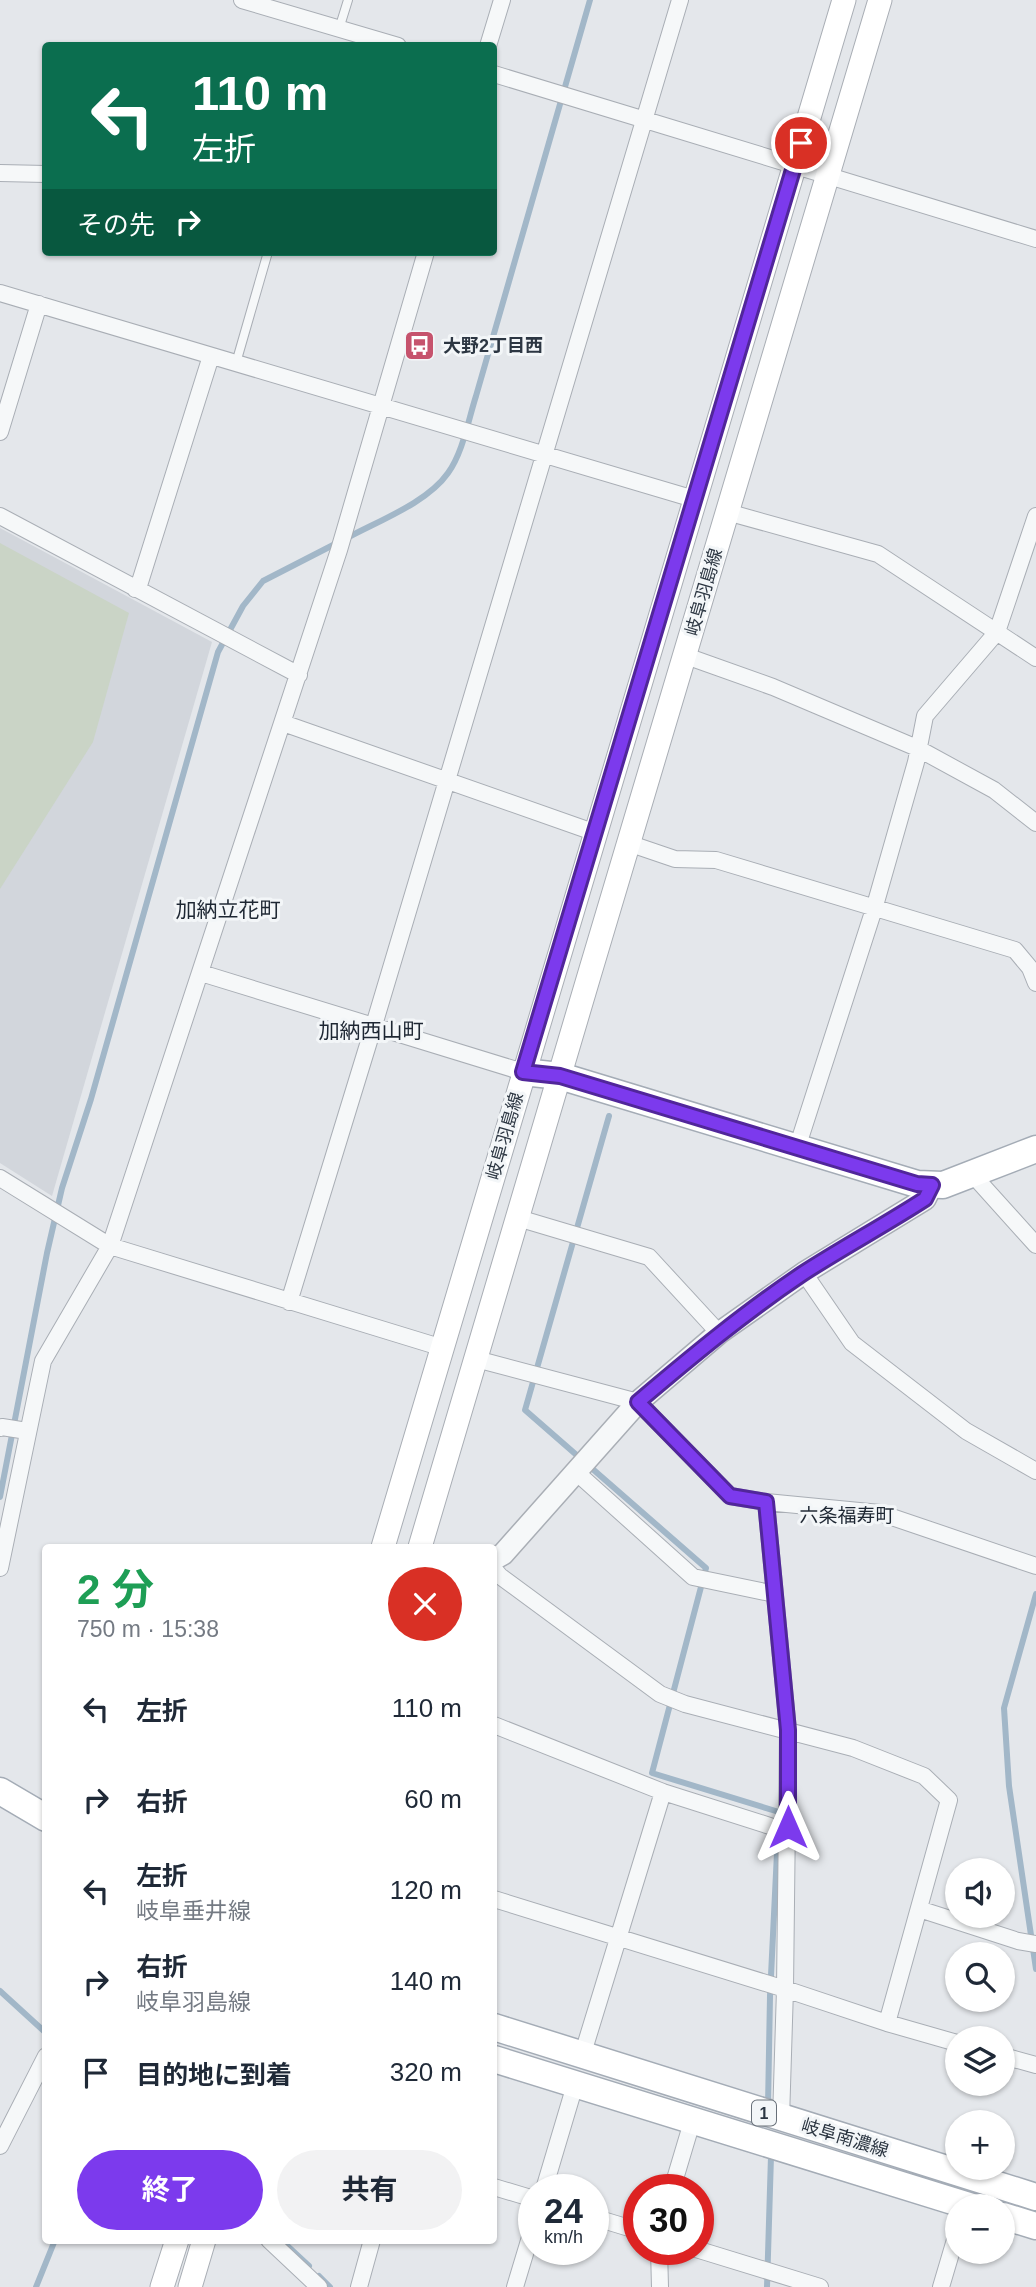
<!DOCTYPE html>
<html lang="ja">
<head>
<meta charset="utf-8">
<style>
	:root { --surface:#fff; --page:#f2f2f3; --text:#1f2937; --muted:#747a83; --accent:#7c3aed }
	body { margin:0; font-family:Arial,"Noto Sans JP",sans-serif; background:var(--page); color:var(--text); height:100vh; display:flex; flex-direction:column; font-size:26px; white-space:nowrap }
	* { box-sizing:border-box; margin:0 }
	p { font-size:23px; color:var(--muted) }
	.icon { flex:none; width:38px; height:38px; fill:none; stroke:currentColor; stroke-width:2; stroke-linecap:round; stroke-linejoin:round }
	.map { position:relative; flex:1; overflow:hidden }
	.sheet { position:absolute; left:42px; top:1544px; width:455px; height:700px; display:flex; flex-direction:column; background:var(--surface); border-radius:7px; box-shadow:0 2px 5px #0004 }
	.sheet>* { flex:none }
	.guide { position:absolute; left:42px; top:42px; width:455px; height:214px; border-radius:7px; box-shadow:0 2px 5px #0004; background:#0b6e4f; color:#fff; overflow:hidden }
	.buttons { position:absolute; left:945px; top:1858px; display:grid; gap:14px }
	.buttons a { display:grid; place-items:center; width:70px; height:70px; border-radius:50%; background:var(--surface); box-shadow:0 2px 5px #0004; font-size:35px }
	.speed { position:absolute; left:518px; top:2174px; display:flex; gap:14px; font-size:35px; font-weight:700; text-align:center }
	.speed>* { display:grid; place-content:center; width:91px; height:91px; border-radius:50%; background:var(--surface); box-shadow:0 2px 5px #0004; line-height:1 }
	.speed small { font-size:18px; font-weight:400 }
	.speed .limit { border:10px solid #d22; background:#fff; color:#111 }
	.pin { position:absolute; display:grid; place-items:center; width:60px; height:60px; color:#fff; margin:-30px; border:4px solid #fff; border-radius:50%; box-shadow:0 2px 7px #0007 }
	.me { position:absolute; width:77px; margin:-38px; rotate:0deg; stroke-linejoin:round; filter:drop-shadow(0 0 5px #0008) }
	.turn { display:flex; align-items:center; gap:24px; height:147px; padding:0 35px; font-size:32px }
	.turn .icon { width:91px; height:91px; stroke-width:2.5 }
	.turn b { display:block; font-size:49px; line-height:60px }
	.then { display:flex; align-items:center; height:66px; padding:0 35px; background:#0003; gap:14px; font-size:26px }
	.round { display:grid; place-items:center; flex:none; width:74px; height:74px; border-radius:37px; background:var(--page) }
	.summary { display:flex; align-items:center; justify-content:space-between; height:119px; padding:0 35px }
	h1 { font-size:42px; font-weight:700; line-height:52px; color:#1e9e55 }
	.primary-button { display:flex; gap:14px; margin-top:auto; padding:14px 35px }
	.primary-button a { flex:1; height:80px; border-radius:42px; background:var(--accent); color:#fff; font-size:28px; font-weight:700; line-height:80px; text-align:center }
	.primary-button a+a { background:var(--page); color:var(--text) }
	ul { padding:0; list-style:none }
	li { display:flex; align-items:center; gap:21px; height:91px; padding:0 35px }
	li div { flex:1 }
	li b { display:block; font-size:26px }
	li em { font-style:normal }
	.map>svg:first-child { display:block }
</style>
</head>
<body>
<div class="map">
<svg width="1036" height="2287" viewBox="0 0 1036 2287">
	<rect width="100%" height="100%" fill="#e4e7eb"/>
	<path fill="#d2d6dc" d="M 0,528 L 212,642 L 52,1196 L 0,1163 Z"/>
	<path fill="#cad4c6" d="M 0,543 L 129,613 L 93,742 L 0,889 Z"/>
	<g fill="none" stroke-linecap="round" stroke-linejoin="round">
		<path stroke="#a2b7c8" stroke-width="6" d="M 347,538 C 378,521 427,503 448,473 C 463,452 468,421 476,396 L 590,0
			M 609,1116 L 525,1410 L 706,1568 L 652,1773 L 779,1812 L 770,1996 L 768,2106
			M 0,1497 L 47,1253 L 62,1188 L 91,1099 L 218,652 L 243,606 L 263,581 L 337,543
			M 1036,1594 L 1004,1708 L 1009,1786 L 1036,1969
			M 0,1991 L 46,2033
			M 281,2240 L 309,2266
			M 319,2276 L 330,2287
			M 36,2287 L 55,2240
			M 767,2287 L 771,2156"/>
		<defs>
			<path id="service" d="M 339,29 L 348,0
				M 236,363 L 268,252"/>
			<path id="minor" d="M 242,0 L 398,46
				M 488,46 L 502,0
				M 494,74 L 1036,239
				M 0,173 L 46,174
				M 0,293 L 694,499
				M 0,432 L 39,304
				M 727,512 L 878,554 L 1036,658
				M 0,516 L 299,675
				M 135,589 L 140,582 L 211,356
				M 686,656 L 773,687 L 917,748 L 994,790 L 1036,823
				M 283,723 L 596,833
				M 628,843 L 675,859 L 716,860 L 1015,950 L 1030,968 L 1036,983
				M 201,973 L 523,1072
				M 797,1148 L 874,909 L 916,762 L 925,716 L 997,632 L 1036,516
				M 973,1175 L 1036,1245
				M 0,1178 L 110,1246 L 443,1348
				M 518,1218 L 649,1257 L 719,1333
				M 804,1273 L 852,1343 L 966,1431 L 1036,1471
				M 289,1302 L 374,1025 L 680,0
				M 476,1359 L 638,1402 L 730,1496 L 766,1502 L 880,1513 L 1036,1566
				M 0,1428 L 2,1427 L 27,1431
				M 576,1472 L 693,1577 L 775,1594
				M 766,1502 L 788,1730 L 785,1989 L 781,2119
				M 0,1568 L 43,1361 L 110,1246 L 339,550 L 426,252
				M 494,1569 L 500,1576 L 660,1694 L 685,1704 L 853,1748 L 924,1776 L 949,1800 L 887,2023
				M 494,1725 L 663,1792 L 773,1827 L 788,1827
				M 494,1899 L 785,1989 L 887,2023 L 957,2043
				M 919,1909 L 1018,1941 L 1036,1944
				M 582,2056 L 663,1792
				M 1003,2056 L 1036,2065
				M 0,2146 L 46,2056
				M 494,2187 L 534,2199
				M 544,2189 L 575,2085
				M 672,2189 L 692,2122
				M 593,2217 L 639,2231
				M 269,2240 L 319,2287
				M 659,2249 L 660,2287
				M 696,2249 L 820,2287
				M 359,2287 L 372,2240
				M 515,2287 L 534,2224
				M 941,2287 L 957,2233"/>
			<path id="tertiary" d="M 494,1559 L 503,1554 L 638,1402 L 719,1333 L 804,1273 L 925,1199 L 932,1185"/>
			<path id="secondary" d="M 383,1547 L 844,0
				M 420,1547 C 572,1031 726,515 880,0
				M 162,2287 L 177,2240
				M 190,2287 L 204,2240"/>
			<path id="primary" d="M 523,1072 L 560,1076 L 917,1184 L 943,1185 L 1036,1149
				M 0,1791 L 46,1818
				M 494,2027 L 1036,2197
				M 494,2059 L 972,2207
				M 1003,2216 L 1036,2226"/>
		</defs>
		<use href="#service" stroke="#a9aeb5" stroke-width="10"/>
		<use href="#minor" stroke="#a9aeb5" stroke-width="18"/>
		<use href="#tertiary" stroke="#a9aeb5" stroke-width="24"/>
		<use href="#secondary" stroke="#a9aeb5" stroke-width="25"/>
		<use href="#primary" stroke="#a4acb6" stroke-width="29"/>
		<use href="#service" stroke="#f6f8f9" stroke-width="8"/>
		<use href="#minor" stroke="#f6f8f9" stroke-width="16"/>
		<use href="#tertiary" stroke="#f6f8f9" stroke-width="21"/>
		<use href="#secondary" stroke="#fff" stroke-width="23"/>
		<use href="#primary" stroke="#fff" stroke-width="26"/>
	</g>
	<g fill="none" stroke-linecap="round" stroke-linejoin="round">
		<defs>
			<path id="route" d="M 788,1827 L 788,1730 L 766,1502 L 730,1496 L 638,1402 C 691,1357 744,1313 802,1274 C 842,1248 885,1225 925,1199 L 932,1185 L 917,1184 L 560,1076 L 523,1072 L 801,143"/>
		</defs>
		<use href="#route" stroke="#51269a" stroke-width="18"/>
		<use href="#route" stroke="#7c3aed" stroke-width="12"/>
	</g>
	<defs>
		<symbol id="bus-square" viewBox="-11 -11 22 22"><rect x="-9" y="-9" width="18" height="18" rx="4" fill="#c6536d" stroke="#f3f6f8"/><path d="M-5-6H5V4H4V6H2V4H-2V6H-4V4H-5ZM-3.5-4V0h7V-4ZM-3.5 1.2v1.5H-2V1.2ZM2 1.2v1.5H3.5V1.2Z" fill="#fff"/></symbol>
	</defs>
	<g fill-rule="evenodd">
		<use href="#bus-square" x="402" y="328" width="35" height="35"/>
	</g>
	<g text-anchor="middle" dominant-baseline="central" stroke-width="6" stroke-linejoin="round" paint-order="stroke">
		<rect fill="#f3f6f8" stroke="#687079" stroke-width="2" x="752" y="2100.5" width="24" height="25" rx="5"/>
		<g font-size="16" font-weight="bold" fill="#2c3642">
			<text x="764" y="2113">1</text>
		</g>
		<g font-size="18" font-weight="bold" fill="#2c3642" stroke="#f3f6f8" text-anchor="start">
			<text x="443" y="346">大野2丁目西</text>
		</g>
		<g font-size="18" fill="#2c3642" stroke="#f3f6f8">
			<text transform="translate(704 592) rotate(-74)">岐阜羽島線</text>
			<text transform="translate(505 1136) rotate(-74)">岐阜羽島線</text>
			<text transform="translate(845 2138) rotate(17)">岐阜南濃線</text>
		</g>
		<g font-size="19" fill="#1e2733" stroke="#f3f6f8">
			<text x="847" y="1515">六条福寿町</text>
		</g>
		<g font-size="21" fill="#1e2733" stroke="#f3f6f8">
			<text x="228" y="909">加納立花町</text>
			<text x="371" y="1030">加納西山町</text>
		</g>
	</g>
</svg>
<div class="buttons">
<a><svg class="icon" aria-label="sound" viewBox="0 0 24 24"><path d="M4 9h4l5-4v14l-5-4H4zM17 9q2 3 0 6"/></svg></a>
<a><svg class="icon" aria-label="search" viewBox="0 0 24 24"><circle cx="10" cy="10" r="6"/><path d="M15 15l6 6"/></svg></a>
<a><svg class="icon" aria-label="layers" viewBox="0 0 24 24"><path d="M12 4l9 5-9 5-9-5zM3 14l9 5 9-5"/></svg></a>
<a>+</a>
<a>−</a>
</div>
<div class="speed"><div>24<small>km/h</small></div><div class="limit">30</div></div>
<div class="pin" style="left:801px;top:143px;background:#d93025"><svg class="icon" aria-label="arrive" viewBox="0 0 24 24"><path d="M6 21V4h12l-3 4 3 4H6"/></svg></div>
<svg class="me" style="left:788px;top:1827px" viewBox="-20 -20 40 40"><path d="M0-17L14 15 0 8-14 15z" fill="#7c3aed" stroke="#fff" stroke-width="4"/></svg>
<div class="guide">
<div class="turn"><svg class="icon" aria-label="left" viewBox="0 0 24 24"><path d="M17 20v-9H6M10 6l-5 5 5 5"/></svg><div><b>110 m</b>左折</div></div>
<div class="then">その先<svg class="icon" aria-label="right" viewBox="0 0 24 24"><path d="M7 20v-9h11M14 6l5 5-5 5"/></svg></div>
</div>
<section class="sheet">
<div class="summary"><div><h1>2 分</h1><p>750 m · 15:38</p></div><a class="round" style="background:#d93025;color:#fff"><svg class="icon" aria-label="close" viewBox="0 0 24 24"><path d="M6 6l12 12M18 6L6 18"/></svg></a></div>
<ul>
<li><svg class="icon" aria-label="left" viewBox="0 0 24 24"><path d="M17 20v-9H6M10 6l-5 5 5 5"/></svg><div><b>左折</b></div><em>110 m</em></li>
<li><svg class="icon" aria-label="right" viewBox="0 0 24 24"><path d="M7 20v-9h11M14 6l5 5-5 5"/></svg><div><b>右折</b></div><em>60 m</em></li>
<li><svg class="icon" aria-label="left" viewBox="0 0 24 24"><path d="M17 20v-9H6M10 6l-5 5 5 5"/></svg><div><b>左折</b><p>岐阜垂井線</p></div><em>120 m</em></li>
<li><svg class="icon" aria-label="right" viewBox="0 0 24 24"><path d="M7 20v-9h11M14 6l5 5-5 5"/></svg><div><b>右折</b><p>岐阜羽島線</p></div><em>140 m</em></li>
<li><svg class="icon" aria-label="arrive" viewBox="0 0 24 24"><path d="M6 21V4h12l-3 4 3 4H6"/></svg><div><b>目的地に到着</b></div><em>320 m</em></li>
</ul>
<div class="primary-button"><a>終了</a><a>共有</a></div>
</section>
</div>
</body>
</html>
